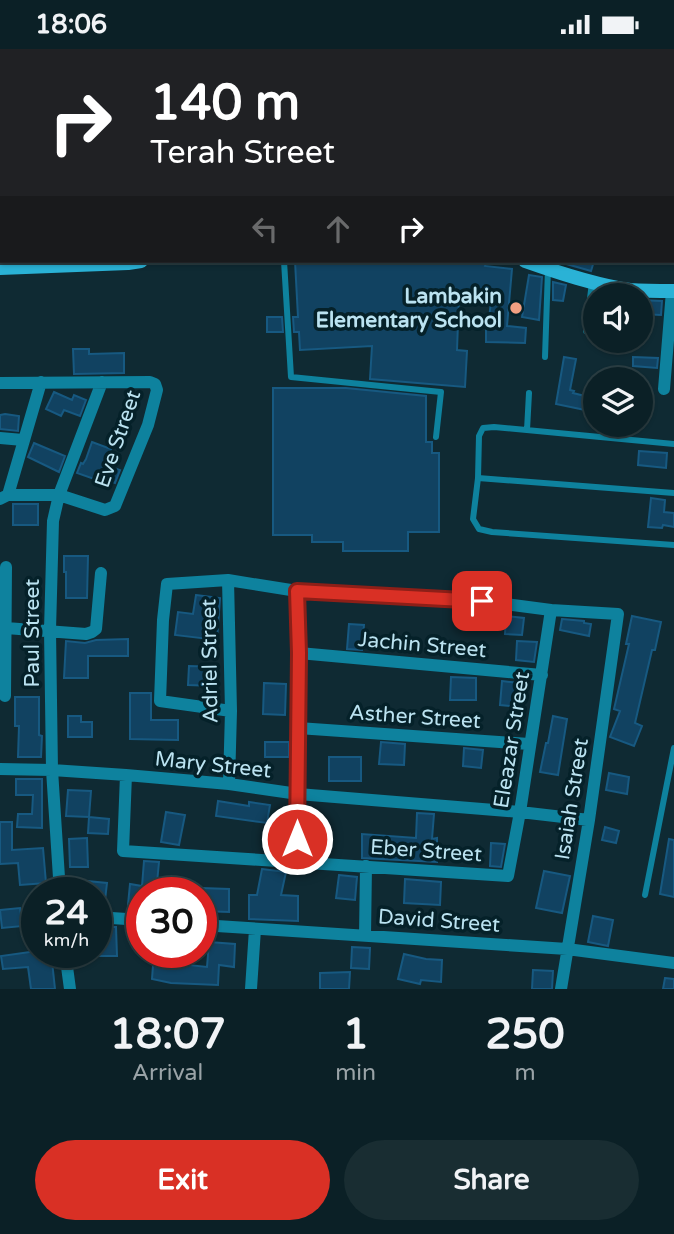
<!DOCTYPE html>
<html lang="en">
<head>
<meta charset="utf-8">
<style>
	:root { --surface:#0b2026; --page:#192d32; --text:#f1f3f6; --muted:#9aa3a7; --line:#2b3e43; --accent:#d93025 }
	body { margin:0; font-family:"Varela Round",sans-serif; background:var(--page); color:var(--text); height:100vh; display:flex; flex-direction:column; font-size:26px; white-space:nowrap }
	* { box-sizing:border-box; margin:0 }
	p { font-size:23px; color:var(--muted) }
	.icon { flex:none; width:38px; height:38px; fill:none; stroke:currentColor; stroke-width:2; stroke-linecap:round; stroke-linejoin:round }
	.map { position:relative; height:940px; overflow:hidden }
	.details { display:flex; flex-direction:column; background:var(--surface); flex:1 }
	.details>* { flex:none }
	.guide { position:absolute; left:0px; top:0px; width:676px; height:214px; box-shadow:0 2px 5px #0004,0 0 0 2px var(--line); background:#202124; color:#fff; overflow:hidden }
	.controls { position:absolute; left:583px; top:234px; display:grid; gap:14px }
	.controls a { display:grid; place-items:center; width:70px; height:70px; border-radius:50%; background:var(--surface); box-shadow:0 2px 5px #0004,0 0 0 2px var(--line); font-size:35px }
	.speed { position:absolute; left:21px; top:828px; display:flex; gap:14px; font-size:35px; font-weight:700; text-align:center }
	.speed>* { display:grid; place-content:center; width:91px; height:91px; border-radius:50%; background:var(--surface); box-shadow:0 2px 5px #0004,0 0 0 2px var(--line); line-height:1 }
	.speed small { font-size:18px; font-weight:400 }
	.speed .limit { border:10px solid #d22; background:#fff; color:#111 }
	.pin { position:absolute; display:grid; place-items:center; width:60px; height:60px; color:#fff; margin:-30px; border-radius:14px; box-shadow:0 4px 10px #0006 }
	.me { position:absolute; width:77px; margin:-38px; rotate:0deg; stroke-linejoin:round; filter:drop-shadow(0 0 5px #0008) }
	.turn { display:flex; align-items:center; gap:24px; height:147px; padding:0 35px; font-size:32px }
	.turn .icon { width:91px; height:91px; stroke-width:2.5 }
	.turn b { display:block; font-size:49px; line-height:60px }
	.lanes { display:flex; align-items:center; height:66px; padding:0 35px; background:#0003; justify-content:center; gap:35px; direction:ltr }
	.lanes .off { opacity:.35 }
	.eta { display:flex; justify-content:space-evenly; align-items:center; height:119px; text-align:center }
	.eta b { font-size:42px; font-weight:700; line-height:49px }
	.primary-button { display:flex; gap:14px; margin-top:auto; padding:14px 35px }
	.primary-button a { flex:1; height:80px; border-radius:42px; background:var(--accent); color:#fff; font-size:28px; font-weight:700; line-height:80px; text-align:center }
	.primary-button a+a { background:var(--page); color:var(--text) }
	.status { display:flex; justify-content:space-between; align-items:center; height:49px; padding:0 35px; background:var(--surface); direction:ltr }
	.status svg { height:19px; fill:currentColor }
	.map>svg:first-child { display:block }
</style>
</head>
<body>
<div class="status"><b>18:06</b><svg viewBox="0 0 49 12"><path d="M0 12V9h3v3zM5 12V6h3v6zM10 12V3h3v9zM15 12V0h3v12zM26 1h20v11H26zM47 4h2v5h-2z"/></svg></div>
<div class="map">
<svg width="674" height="940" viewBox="0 0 674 940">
	<rect width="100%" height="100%" fill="#0f2a33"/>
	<path fill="#114261" stroke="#175981" stroke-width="2" d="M 295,212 L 468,212 L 486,214 L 485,217 L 512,220 L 507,277 L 526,279 L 525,294 L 486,293 L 486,270 L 489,270 L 491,252 L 459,247 L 457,301 L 467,302 L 465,338 L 370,330 L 372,297 L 300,301 L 299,283 L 294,283 L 293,268 L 298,268 Z
		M 564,212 L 594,212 L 591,222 L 563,214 Z
		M 529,226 L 542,228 L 539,271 L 522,268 Z
		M 553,233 L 566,236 L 563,252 L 553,251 Z
		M 640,251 L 662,252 L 661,266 L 640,265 Z
		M 267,268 L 282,268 L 283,283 L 267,283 Z
		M 73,300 L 89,300 L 89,305 L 124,304 L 124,324 L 74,325 Z
		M 564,308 L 576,310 L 570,341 L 574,342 L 573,344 L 593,349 L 590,362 L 556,355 Z
		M 633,308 L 658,309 L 657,319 L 633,317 Z
		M 273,339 L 346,339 L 426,347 L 426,393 L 432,393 L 432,404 L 439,404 L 439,483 L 408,483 L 408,502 L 343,502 L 343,493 L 312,493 L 312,486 L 273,486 Z
		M 54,343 L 72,351 L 74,346 L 86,351 L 80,367 L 64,361 L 61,367 L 46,360 Z
		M 5,365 L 19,367 L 18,382 L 0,380 L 0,366 Z
		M 92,393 L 111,400 L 105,416 L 120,421 L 115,434 L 98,428 L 97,431 L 77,424 L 81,414 L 83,415 L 86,410 Z
		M 34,394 L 65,407 L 59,423 L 28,408 Z
		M 639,402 L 667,404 L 666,419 L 638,416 Z
		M 651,449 L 665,451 L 664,463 L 674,464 L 674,478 L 663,476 L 662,479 L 648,478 Z
		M 13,455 L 38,455 L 38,476 L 13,476 Z
		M 64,507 L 88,507 L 87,549 L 66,549 L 66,523 L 64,523 Z
		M 196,546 L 220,549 L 217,591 L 175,586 L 178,563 L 193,565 Z
		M 506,567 L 524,569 L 522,586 L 505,585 Z
		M 632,567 L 661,573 L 655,601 L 652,601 L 635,674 L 642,677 L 634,697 L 610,688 L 620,662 L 614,660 L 629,595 L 626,595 Z
		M 562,570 L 584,572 L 584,574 L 591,575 L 589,587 L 560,581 Z
		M 349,575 L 364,576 L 362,601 L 347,600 Z
		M 128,590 L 128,607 L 88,607 L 88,629 L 64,629 L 66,592 L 85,594 L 96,591 Z
		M 517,592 L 537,593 L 534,613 L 516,611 Z
		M 189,617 L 216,618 L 215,637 L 188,636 Z
		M 451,628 L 476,629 L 476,651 L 450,651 Z
		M 502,632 L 520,634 L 519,658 L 500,656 Z
		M 264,634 L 286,635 L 285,666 L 263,665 Z
		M 130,644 L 151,644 L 151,671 L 178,671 L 178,691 L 130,690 Z
		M 15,648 L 39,648 L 39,686 L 42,687 L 41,708 L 18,708 L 19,677 L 15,677 Z
		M 68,667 L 81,667 L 81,673 L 92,673 L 92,688 L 68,688 Z
		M 553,667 L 567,670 L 558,726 L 540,723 L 546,694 L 548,694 Z
		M 265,693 L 289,693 L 289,708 L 265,708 Z
		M 381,693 L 405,695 L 404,716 L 379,715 Z
		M 464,699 L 483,701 L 481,719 L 463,717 Z
		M 329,708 L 361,708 L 361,732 L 329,732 Z
		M 609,724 L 629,728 L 627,745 L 606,741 Z
		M 16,730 L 42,730 L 42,779 L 17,778 L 18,765 L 32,765 L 33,746 L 16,746 Z
		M 68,741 L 91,742 L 89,768 L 66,767 Z
		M 218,752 L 249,757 L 249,753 L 270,756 L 267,774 L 216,767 Z
		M 166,763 L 185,766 L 179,796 L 161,793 Z
		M 417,764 L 434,765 L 432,790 L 437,789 L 437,813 L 362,809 L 362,785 L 416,789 Z
		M 89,768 L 109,770 L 108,785 L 88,784 Z
		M 0,773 L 12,773 L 12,801 L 43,799 L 46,834 L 20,836 L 18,814 L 0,815 Z
		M 271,775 L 289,777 L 288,802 L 269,800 Z
		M 605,778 L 619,782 L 616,794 L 602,791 Z
		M 87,789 L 88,818 L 70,818 L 69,790 Z
		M 669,790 L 674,791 L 674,848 L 660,845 Z
		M 491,794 L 505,795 L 501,818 L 490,817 Z
		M 144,812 L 159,813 L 156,844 L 142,844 L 142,858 L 128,856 L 130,835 L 142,837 Z
		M 262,820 L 286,823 L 281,846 L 298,847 L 298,872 L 249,870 L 249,846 L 257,846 Z
		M 544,822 L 570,827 L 562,864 L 536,859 Z
		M 339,826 L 357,828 L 355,851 L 336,849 Z
		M 405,830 L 441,833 L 440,856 L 404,854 Z
		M 87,832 L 107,834 L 104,860 L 96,859 L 96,844 L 86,844 Z
		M 201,839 L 229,840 L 229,863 L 201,862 Z
		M 20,859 L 22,873 L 37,873 L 37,887 L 22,887 L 22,877 L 2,879 L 0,861 Z
		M 593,867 L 613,871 L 608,897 L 588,893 Z
		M 97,878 L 116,878 L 117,907 L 97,907 Z
		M 209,893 L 235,895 L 234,918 L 219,916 L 218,936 L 171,934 L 152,930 L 154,903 L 173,903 L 172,910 L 189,912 L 188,916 L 207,918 Z
		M 352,898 L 370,899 L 369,920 L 351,919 Z
		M 37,902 L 51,903 L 55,940 L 31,940 L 28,918 L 3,920 L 1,907 Z
		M 404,905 L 426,910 L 442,911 L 441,933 L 421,931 L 420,935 L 398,930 Z
		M 533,921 L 553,922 L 552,940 L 532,940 Z
		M 350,923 L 349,940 L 320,940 L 320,924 Z
		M 665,929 L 674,930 L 674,940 L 663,940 Z"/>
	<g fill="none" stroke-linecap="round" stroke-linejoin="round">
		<path stroke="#0e829e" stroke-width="6" d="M 582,2 L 607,0
			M 0,72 L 2,72
			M 0,145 L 2,146
			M 284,212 L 291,328 L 441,343 L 436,388
			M 586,282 L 592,233
			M 545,308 L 548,220
			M 527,381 L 529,344
			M 674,395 L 494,378 L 483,379 L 479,387 L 478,429 L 473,470 L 479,480 L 492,483 L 674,496
			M 478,429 L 674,444
			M 645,846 L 674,699"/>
		<path stroke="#0e829e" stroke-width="12" d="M 182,0 L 182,2
			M 565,0 L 566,2
			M 374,2 L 377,0
			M 483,2 L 486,0
			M 0,334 L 150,333 L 155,335 L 157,341 L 148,376 L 115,457 L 105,461 L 59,446 L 8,446 L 0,450
			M 664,340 L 672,242
			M 0,389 L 23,391
			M 8,446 L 41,333
			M 228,531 L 231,662 L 229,735
			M 297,542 L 299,604 L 297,813
			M 6,579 L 86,585 L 92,583 L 96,580 L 101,524
			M 299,604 L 542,626
			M 5,647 L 6,518
			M 231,662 L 160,652 L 163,571 L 167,535 L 228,531 L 297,542 L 482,552 L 551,561 L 618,565 L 589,771 L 561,940
			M 298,679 L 529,695
			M 0,720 L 52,721 L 126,726 L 229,735 L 298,745 L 520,763 L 589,771
			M 126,726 L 123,802 L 508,827 L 520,763 L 551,561
			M 60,844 L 52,721 L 50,581 L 53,472 L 59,446 L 102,333
			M 96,868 L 142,871
			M 201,876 L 567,900 L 674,914
			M 365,887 L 366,817
			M 65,903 L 70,940
			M 251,940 L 255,880"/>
		<path stroke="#2ab2d6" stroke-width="14" d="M 525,212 C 559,224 595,236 630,241 C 645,242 660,242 674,242
			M 0,219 L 128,214 L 141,212"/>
	</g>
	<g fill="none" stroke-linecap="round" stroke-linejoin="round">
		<defs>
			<path id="route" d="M 297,790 L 299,604 L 297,542 L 482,552"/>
		</defs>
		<use href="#route" stroke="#8d1f18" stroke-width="18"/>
		<use href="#route" stroke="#d93025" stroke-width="12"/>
	</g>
	<circle fill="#f3a082" stroke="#052129" stroke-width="2.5" cx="516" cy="259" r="7"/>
	<g text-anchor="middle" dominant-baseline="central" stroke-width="7" stroke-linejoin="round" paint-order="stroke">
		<g font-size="21" font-weight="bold" fill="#bbe3f1" stroke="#052129" text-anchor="end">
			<text x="502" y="247">Lambakin<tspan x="502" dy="24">Elementary School</tspan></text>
		</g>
		<g font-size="21" fill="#bbe3f1" stroke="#052129">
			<text transform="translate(118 390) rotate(-71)">Eve Street</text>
			<text transform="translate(32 584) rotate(-90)">Paul Street</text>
			<text transform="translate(422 596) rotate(5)">Jachin Street</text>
			<text transform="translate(210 612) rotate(-91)">Adriel Street</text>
			<text transform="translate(415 668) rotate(4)">Asther Street</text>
			<text transform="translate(512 691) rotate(-81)">Eleazar Street</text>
			<text transform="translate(213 716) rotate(6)">Mary Street</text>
			<text transform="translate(572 750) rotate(-81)">Isaiah Street</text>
			<text transform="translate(426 802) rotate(4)">Eber Street</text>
			<text transform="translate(439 872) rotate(4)">David Street</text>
		</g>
	</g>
</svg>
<div class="controls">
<a><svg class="icon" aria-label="sound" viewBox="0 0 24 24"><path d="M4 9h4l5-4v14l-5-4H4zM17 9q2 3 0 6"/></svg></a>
<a><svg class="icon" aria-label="layers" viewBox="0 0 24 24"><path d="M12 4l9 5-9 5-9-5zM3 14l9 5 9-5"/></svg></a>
</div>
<div class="speed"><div>24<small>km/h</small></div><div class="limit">30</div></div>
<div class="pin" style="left:482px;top:552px;background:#d93025"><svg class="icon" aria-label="arrive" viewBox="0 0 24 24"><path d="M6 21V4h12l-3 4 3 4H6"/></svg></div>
<svg class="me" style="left:297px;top:790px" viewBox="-20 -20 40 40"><circle r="17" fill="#d93025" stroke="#fff" stroke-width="3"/><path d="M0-11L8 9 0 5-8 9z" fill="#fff"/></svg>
<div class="guide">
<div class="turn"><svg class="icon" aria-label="right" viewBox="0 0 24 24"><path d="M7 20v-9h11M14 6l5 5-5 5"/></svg><div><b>140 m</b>Terah Street</div></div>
<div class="lanes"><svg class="icon off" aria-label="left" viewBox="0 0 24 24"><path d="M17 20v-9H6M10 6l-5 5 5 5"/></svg><svg class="icon off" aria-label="ahead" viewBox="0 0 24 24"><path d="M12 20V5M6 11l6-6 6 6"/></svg><svg class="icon" aria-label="right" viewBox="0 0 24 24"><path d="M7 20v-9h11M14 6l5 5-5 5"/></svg></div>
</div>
</div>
<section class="details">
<div class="eta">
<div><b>18:07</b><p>Arrival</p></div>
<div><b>1</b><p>min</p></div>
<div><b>250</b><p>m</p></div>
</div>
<div class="primary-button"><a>Exit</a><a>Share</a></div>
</section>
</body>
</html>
